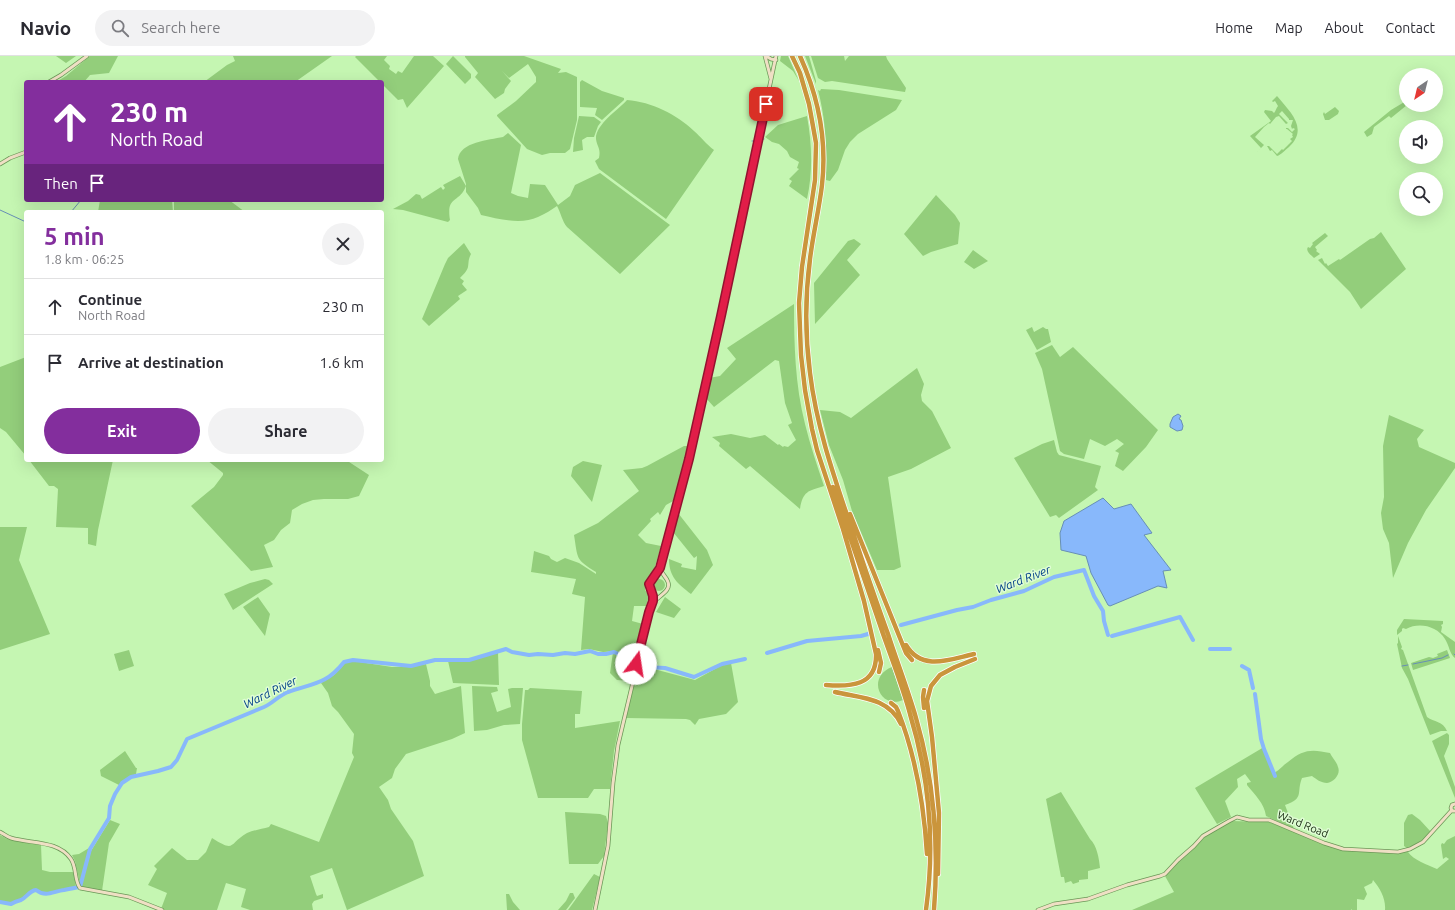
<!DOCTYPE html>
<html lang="en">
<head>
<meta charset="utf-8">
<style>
	:root { --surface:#fff; --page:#f2f2f3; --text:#2b2b33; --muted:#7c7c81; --line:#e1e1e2; --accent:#832e9d }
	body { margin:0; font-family:Ubuntu,sans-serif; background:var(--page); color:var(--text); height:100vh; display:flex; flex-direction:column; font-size:15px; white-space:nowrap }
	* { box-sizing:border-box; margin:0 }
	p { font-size:13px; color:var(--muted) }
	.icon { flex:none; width:22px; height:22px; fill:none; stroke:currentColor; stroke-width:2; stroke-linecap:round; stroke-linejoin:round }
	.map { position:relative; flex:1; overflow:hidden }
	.drawer { position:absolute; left:24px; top:154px; width:360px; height:252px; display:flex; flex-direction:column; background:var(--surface); border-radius:4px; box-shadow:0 4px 16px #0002 }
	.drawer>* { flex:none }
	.banner { position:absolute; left:24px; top:24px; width:360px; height:122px; border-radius:4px; box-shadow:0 4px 16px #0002; background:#832e9d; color:#fff; overflow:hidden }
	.needle { width:26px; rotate:215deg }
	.fabs { position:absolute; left:1399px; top:12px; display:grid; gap:8px }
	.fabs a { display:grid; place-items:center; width:44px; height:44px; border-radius:50%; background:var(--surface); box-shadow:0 4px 16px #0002; font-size:20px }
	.pin { position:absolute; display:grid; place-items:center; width:34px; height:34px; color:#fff; margin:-17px; border-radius:8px; box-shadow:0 2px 6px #0006 }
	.me { position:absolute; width:44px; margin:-22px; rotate:14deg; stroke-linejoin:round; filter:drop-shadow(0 0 3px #0008) }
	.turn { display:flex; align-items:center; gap:14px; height:84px; padding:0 20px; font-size:18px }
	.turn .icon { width:52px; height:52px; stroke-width:2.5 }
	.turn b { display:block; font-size:28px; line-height:34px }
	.then { display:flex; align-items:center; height:38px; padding:0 20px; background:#0003; gap:8px; font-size:15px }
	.round { display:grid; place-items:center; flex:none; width:42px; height:42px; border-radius:21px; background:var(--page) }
	.summary { display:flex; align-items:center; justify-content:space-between; height:68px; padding:0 20px }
	h1 { font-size:24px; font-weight:600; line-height:30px; color:var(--accent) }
	.primary-button { display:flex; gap:8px; margin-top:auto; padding:8px 20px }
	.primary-button a { flex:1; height:46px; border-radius:24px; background:var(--accent); color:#fff; font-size:16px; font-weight:600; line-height:46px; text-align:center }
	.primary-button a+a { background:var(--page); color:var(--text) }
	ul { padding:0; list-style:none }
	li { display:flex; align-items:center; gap:12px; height:56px; padding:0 20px; border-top:1px solid var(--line) }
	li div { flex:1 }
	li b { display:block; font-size:15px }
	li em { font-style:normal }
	header { display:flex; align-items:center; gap:24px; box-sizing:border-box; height:56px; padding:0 20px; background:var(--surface); border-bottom:1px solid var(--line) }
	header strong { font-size:19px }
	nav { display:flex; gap:22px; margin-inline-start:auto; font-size:14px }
	.search { width:280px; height:36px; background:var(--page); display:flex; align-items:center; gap:10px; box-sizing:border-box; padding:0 14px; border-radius:22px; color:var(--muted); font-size:15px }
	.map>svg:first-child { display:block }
</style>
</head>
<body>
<header>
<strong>Navio</strong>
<div class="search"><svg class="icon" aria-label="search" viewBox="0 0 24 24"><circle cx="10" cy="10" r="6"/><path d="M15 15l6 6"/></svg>Search here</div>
<nav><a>Home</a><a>Map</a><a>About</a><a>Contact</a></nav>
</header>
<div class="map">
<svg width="1455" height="854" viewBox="0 0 1455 854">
	<rect width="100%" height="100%" fill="#c5f6b2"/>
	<path fill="#93ce7b" d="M 56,0 L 76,0 L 66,7 Z
		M 90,0 L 118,0 L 109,17 L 90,19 L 84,26 L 56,26 L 66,20 Z
		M 233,0 L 332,0 L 295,26 L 204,26 L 227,9 L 235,5 Z
		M 356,0 L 387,0 L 384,4 L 390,10 L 389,13 L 396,18 L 398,15 L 402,17 L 414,0 L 433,0 L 444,10 L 407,52 L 403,43 L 398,44 L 382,28 L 382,26 L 380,26 L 355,1 Z
		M 453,0 L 471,18 L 471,22 L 465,28 L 446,8 Z
		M 465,0 L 524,0 L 561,13 L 558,17 L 566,16 L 577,21 L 577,64 L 570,93 L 565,97 L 550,97 L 542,99 L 527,93 L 497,60 L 497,59 L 516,45 L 536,26 L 536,21 L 528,8 L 509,22 L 502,15 L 511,25 L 505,33 L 504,37 L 495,43 L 475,21 L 478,17 L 465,1 Z
		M 781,0 L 788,0 L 799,25 L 793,15 L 780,5 Z
		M 805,0 L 809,0 L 816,25 L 816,28 Z
		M 811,0 L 844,0 L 845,5 L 849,0 L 886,0 L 887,3 L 906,32 L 905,36 L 832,25 L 825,26 L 818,22 Z
		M 582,24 L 602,35 L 624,42 L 624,44 L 602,64 L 595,59 L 597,52 L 580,51 L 580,26 Z
		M 821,33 L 839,34 L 902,44 L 896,54 L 858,78 L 850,86 L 845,94 L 838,114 L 830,125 L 826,124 C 827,93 826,65 818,34 L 820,35 Z
		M 1277,40 C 1290,56 1309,72 1289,91 C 1285,94 1281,99 1277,100 L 1272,94 L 1270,95 L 1267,90 L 1269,90 L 1277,98 L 1282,93 L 1283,94 L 1292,85 L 1290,83 L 1293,81 L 1292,79 L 1293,78 L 1287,73 L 1286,73 L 1286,72 L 1288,72 L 1292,76 L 1295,73 L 1293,72 L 1292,73 L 1291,70 L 1293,64 L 1289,64 L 1289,63 L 1282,55 L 1279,58 L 1288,67 L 1286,68 L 1279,60 L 1276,61 L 1270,68 L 1269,67 L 1264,71 L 1255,81 L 1264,89 L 1257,96 L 1261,92 L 1250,80 L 1271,65 L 1264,56 L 1265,54 L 1272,55 L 1274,57 C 1276,55 1276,52 1278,50 L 1275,45 L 1273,46 L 1272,45 Z
		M 627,44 C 652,46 676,58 694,75 C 701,81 706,88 714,94 L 666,163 L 599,113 L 595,105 L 599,102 C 601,92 597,91 596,83 C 595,69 618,54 627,44 Z
		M 1406,45 L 1406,49 L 1407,49 L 1391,62 L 1389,60 L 1374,71 L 1372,78 L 1367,81 L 1364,76 L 1391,54 Z
		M 1335,51 L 1339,55 L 1338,58 L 1329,64 L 1325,64 L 1323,58 L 1324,56 L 1325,58 Z
		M 579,60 L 594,61 L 601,66 L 598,70 L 594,81 L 587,81 L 582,84 L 583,94 L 573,96 L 574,82 Z
		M 807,60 C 812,87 813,116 807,143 L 789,130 L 792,125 L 789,123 L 799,113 L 797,112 L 799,106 L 790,101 L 787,95 L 779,88 L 772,86 L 765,81 L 778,69 Z
		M 508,77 L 521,89 L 511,137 L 518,140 L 528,142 L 530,128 L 545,129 L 558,149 L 570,140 L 575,129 L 600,117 L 670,169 L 620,218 L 567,171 C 562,165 561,157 557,150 C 551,154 545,158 538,161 C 521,169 499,163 481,159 L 478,152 L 466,136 L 466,128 L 458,103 C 460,86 489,84 503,81 Z
		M 460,120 L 466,130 C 459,148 446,139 450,164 L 448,166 L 403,154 L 393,153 L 408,145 L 416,138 L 420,139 L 422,143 L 441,131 L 443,134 L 445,132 L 443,129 Z
		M 936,139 L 955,159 L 960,167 L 958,188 L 931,196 L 923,200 L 904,178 Z
		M 100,144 L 172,144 L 173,156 L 98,156 Z
		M 174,144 L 229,144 L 245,156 L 174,156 Z
		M 1381,176 L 1406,213 L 1361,253 L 1350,236 L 1318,204 L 1322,202 L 1325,208 L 1326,207 L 1328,210 L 1339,203 L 1340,204 L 1370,183 L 1374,182 Z
		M 1325,177 L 1328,180 L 1315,191 L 1317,194 L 1316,195 L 1320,198 L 1314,202 C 1311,199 1305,195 1308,191 L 1310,192 L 1313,188 L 1312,187 Z
		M 854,183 L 861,188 L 847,204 L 860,219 L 815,268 L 814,227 L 848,185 Z
		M 464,187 L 471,198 C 468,204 469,205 468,211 C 467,215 463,219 460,222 L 464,225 L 462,228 L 467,234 L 458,240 L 460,243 L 429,270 L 422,263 L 445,208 L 448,202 Z
		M 973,194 L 988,205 L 974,213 L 964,206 Z
		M 794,248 C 794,288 795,329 805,368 C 810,389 817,409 824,430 C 808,435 803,435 800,453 L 750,410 L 746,413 L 719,390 L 720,387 L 712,381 L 731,378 L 750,382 L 765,379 L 778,389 L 779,388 L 783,391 L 784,390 L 788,391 L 796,384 L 788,369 L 792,367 L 785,347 L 779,305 L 775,304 L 714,351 L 705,341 L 709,322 L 720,320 L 736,303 L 727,292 Z
		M 1032,271 L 1034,276 L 1043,271 L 1046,273 L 1048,273 L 1051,286 L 1037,294 L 1026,274 Z
		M 1052,289 L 1060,301 L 1073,291 L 1158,374 L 1146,391 L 1123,415 L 1115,410 L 1119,397 L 1115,395 L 1124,388 L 1117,383 L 1105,390 L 1090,383 L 1084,403 L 1064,398 L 1060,395 L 1042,313 L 1035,297 Z
		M 26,301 L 26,400 L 6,376 L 0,372 L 0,311 Z
		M 917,312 L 924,328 L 921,339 L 922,345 L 932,355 L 951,392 L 911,413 L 888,421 L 901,511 L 894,514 L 877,514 L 852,455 L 843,424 L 829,389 L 820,354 L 840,356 L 851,362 Z
		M 1389,359 L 1424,374 L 1417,383 L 1419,391 L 1455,407 L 1455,412 L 1426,454 L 1408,487 L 1393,522 L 1389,487 L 1383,473 L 1381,457 L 1384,441 L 1383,390 Z
		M 1054,384 L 1057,396 L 1059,399 L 1101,410 L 1095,431 L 1098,434 L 1059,462 L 1056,459 L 1050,461 L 1014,402 L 1042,388 Z
		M 684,390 L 689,390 L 675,444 L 666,449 L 660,459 L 658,456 L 650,463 L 651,465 L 638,479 L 646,487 L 661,490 L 654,514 L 645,526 L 645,534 L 649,540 L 646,550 L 634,550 L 632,565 L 643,568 L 637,592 L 629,590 L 626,601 L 616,595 L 603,596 L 589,593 L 581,594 L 585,541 L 572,538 L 576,523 L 531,516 L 534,495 L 549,500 L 551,503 L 557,506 L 565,502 L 579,507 L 596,518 L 596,516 C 575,503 578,503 574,479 L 598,467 L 639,435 L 623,414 L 642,412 L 647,410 Z
		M 29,404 L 113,404 L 98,474 L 96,490 L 88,488 L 88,472 L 56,471 L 58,433 L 54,430 L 49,430 Z
		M 207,404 L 346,404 L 369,419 L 359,440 L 348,443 L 324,443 L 313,444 L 302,448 L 292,454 L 290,467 L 281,474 L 274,484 L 264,489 L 273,511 L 251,515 L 191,450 L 214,431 L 223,419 L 223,417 Z
		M 583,405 L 602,409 L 592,446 L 571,420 L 573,411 Z
		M 678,457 L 707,494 L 713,509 L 691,538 C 678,528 669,521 669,503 L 682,508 L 681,511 L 696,514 L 697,500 L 694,502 L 673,476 L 673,474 L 676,472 L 675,469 Z
		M 0,471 L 27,471 L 19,504 L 50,578 L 0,594 Z
		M653 529a6 6 0 1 1 12 0a6 6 0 1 1-12 0Z
		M 265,523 L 269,524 L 273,528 L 233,554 L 224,538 L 250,527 Z
		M 258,541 L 270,558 L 265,580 L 243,551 Z
		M 665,541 L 681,553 L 674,562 L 656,556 Z
		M 1404,563 L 1443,565 L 1443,568 L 1441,569 L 1442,571 L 1441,576 L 1455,586 L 1455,602 C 1450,599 1449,589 1445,583 C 1437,570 1419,566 1406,573 L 1403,572 L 1402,573 L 1402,575 L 1397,579 L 1397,574 Z
		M 1398,580 L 1402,591 L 1401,593 L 1403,594 L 1427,661 C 1434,666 1443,665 1447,675 L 1441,675 L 1430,679 L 1408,623 L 1402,612 L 1397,588 L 1398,587 Z
		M 129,594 L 134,610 L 119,615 L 114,598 Z
		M 1447,594 L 1450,602 L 1413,614 L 1411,607 L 1429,601 L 1433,602 L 1438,600 L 1437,598 Z
		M 498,596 L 499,629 L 453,627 L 448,605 L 462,605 Z
		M 613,596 L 619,597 L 634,607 L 630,625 L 617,624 L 610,617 Z
		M 353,605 L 392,611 L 411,611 L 426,608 L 430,625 L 430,630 L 435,638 L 461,630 L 465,677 L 452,683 L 406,698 L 395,713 L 392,722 L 379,731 L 388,744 L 391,753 L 413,785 L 424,820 L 347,854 L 332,812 L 310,820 L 316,838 L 317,840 L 323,838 L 323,842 L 314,845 L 312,848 L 313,854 L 250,854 L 241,851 L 246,833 L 226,827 L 217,854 L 165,854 L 161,853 L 167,837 L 148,829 L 157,813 L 154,810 L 172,792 L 187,804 L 198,804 L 206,796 L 212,782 C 236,797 228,788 247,777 C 254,774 262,773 269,771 L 271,768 L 319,786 L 354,701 L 352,697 L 354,678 L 338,656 L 332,650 L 328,637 L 321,627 L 334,619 L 345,606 Z
		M 731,607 L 738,646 L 726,658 L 699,663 L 695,669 L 690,664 L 686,663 L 626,662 L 639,609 L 695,624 L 724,608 Z
		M 892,611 L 903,644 C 880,654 866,621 892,611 Z
		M 472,630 L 497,631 L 498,635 L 491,637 L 497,656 L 511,651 L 508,633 L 512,632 L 523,632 L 520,668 L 504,669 L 487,674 L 474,675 Z
		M 530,632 L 582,635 L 580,658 L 575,658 L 575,672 L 620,665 L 614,695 L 610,733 L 594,733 L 588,742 L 538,742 L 522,684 L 522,668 L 525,634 L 528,634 Z
		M 1447,677 L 1449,679 L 1449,688 L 1444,700 L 1455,731 L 1455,742 L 1432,685 Z
		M 1264,691 L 1274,717 C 1281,713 1282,710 1288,706 C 1303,693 1312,693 1330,697 C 1332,702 1337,706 1338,711 C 1341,718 1334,726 1327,727 C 1321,727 1316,723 1312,720 L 1302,722 C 1296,737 1305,742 1285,749 L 1294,773 L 1266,760 C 1264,747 1255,739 1247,729 L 1247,727 L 1251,726 L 1245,718 L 1237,723 L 1238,731 L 1225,745 L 1231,761 L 1217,768 L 1195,732 Z
		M 125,695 L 136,712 L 137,712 L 136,718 L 130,721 L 119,729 L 101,720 L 100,714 Z
		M 1061,736 L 1090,783 C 1097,790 1099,802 1100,812 L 1088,815 L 1088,823 L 1079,824 L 1079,826 L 1073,828 L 1071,825 L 1065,827 L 1064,821 L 1061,821 L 1046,743 Z
		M 565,756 L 600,758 L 606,760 L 608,767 L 604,800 L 598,808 L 569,808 Z
		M 1412,758 L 1420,764 L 1431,776 C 1424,784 1417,788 1407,792 L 1404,790 L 1404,767 L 1408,759 Z
		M 110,764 L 120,768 L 109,787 L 102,835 L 81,831 L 91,795 Z
		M 1231,765 L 1269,766 L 1329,790 L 1340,794 L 1408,796 C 1413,804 1428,809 1437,813 L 1449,803 L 1446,801 L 1443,803 L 1441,789 L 1442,787 L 1444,788 L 1447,784 L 1455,780 L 1455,854 L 1385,854 C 1386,843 1380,832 1373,824 L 1372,827 L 1364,831 L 1367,838 L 1364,844 L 1357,843 L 1357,854 L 1352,854 L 1351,853 L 1351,854 L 1132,854 L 1174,836 L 1165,820 L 1172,813 L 1179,805 L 1195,791 L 1207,779 Z
		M 0,779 L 7,783 L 41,789 L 42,814 L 50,816 L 74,816 L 76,831 C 68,834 59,835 50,836 C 48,836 46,838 44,839 C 41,839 38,836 36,835 C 22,839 17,852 0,847 Z
		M 89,792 L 80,828 L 75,805 L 72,799 L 79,798 Z
		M 594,818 L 600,821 L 592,854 L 568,854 Z
		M 570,837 L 573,837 L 575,842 L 566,854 L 558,854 L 566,845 Z
		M 506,838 L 509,838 L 513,846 L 520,854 L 507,854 Z"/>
	<path fill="#88b8fb" stroke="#678fb6" d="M 1178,358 L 1181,360 L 1179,363 L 1181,364 L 1183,370 L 1182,374 L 1177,375 L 1170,371 L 1170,368 L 1173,361 Z
		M 1103,442 L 1114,453 L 1131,448 L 1152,477 L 1144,479 L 1171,514 L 1163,515 L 1167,532 L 1158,530 L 1110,550 L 1108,549 L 1091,517 L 1086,500 L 1061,494 L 1060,477 L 1064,465 Z"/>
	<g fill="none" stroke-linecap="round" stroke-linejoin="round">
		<path stroke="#678fb6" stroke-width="1" d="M 759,84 L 764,83
			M 752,85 L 756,85
			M 0,154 L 26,166
			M 71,156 L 81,144
			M 1454,598 L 1455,599
			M 1413,608 L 1442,602 L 1448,599
			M 1402,610 L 1408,609"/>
		<path stroke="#88b8fb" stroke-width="4" d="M 901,569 L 957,554 L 973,551 L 991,544 L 1024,535 L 1054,521 L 1084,514 L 1094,540 L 1103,555 L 1104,565 L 1108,579
			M 1112,580 L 1180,561 L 1193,584
			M 1210,593 L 1230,593
			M 767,597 L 807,585 L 861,580 L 868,578
			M 641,608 L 646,611 L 665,612 L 694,621 L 722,608 L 745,603
			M 1242,610 L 1249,614 L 1253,632
			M 1255,638 L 1261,683 L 1264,693 L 1275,720
			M 0,846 L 11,848 C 14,846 17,845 21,844 C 27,841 29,835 36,834 C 46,842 54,835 64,834 C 69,833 74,832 80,831 L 90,793 L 109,762 L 110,750 L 115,738 L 122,727 L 131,721 L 158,715 L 171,711 L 177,704 L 187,683 L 264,651 C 273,647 278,640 288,636 C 313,627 326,629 344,606 L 353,604 L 411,610 L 435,604 L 469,604 L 506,593 L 512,596 L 529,599 L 538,598 L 553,599 L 565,597 L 575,598 L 590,595 L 598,598 L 606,598 L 614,596 L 634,605"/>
		<defs>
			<path id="secondary" d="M 765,0 L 771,23
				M 766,0 L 771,3 L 776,4
				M 49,26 L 61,19 L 87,0
				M 0,108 L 10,102 L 26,96
				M 653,545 L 653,540 L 649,528 L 660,512 L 689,403 L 721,260 L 776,0
				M 1455,748 L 1452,749 L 1451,752 L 1452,755 L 1455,755
				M 0,776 C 4,778 7,781 11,782 C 31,788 58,784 71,803 C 77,812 74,824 80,832 L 129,841 L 162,854
				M 595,854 L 608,790 L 613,727 L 618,689 L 651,550 C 655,541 672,536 668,526 C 666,520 662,519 660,512
				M 1038,854 L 1054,848 L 1088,843 L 1127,829 L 1160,820 L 1165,818 L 1178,804 L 1194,790 L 1203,780 L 1229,765 L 1237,761 L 1249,764 L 1269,764 L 1324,787 L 1343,793 L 1398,796 L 1410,793 L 1423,786 L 1452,754"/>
			<path id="highway" d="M 792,0 L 800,17 L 809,48 L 816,87 L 815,124 L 802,211 L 799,247 L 801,299 L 805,334 L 812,373 L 817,394 L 843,473 L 864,545 L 876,598 C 877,630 850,631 826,629
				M 800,0 C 818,40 827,85 822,129 C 819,154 813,178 810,203 C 805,241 805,279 810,317 C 816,367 832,415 848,462 C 861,501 874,540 888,578 C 897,606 908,634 916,662 C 934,724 939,789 934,854
				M 833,431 C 849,477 864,523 880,569 C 890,599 902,628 910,658 C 929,721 935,789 926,854
				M 850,458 L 906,597 L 912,604
				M 906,589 C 922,616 951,603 974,598
				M 878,594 L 881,607 L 879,616
				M 924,634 L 923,641 L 924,652
				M 835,636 C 860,642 888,641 901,668
				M 891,647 L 896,651 L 898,655 C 916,701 924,749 927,798
				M 938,818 L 939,757 L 932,681 L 927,645 L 931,630 L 940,619 L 955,611 L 975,603"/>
		</defs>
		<use href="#secondary" stroke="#6a9757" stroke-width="4.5"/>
		<use href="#highway" stroke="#fff" stroke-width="6"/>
		<use href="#secondary" stroke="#efdfc4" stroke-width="3"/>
		<use href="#highway" stroke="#ca953c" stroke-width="4.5"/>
	</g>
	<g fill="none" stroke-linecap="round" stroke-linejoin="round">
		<defs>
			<path id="route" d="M 636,608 L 649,556 L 653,545 L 653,540 L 649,528 L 660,512 L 689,403 L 721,260 L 766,48"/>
		</defs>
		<use href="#route" stroke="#92132f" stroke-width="10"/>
		<use href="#route" stroke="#e11d48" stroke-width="7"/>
	</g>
	<g text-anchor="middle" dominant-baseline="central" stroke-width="3" stroke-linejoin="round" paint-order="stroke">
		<g font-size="11" fill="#1b2e14" stroke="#dffdd4">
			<text transform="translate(1303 768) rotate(22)">Ward Road</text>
		</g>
		<g font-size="12" font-style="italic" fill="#013f88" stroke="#dffdd4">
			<text transform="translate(1023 523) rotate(-21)">Ward River</text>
			<text transform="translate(270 636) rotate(-26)">Ward River</text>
		</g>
	</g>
</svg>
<div class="fabs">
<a><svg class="needle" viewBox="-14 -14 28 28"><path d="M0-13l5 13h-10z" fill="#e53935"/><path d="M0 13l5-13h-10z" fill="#7c7c81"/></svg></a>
<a><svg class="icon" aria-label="sound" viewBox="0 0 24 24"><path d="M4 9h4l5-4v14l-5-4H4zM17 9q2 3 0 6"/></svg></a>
<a><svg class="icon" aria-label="search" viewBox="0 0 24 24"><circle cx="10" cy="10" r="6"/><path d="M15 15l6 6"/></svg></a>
</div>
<div class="pin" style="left:766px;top:48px;background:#d93025"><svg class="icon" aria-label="arrive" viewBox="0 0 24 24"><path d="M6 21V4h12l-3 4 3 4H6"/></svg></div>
<svg class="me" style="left:636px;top:608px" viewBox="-20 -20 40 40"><circle r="19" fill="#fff"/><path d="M0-13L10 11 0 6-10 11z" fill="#e11d48"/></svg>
<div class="banner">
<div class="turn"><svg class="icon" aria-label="ahead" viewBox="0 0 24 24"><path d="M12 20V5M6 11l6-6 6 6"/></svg><div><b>230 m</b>North Road</div></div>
<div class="then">Then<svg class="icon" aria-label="arrive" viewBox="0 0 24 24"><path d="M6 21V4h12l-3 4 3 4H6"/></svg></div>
</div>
<section class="drawer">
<div class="summary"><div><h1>5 min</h1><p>1.8 km · 06:25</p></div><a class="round"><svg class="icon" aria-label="close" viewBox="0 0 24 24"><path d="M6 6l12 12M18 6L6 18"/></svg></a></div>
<ul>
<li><svg class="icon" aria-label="ahead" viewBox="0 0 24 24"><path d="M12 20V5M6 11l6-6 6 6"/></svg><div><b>Continue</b><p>North Road</p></div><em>230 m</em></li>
<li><svg class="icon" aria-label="arrive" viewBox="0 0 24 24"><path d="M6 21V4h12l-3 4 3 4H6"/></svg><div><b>Arrive at destination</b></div><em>1.6 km</em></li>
</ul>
<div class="primary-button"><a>Exit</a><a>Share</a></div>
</section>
</div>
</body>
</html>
